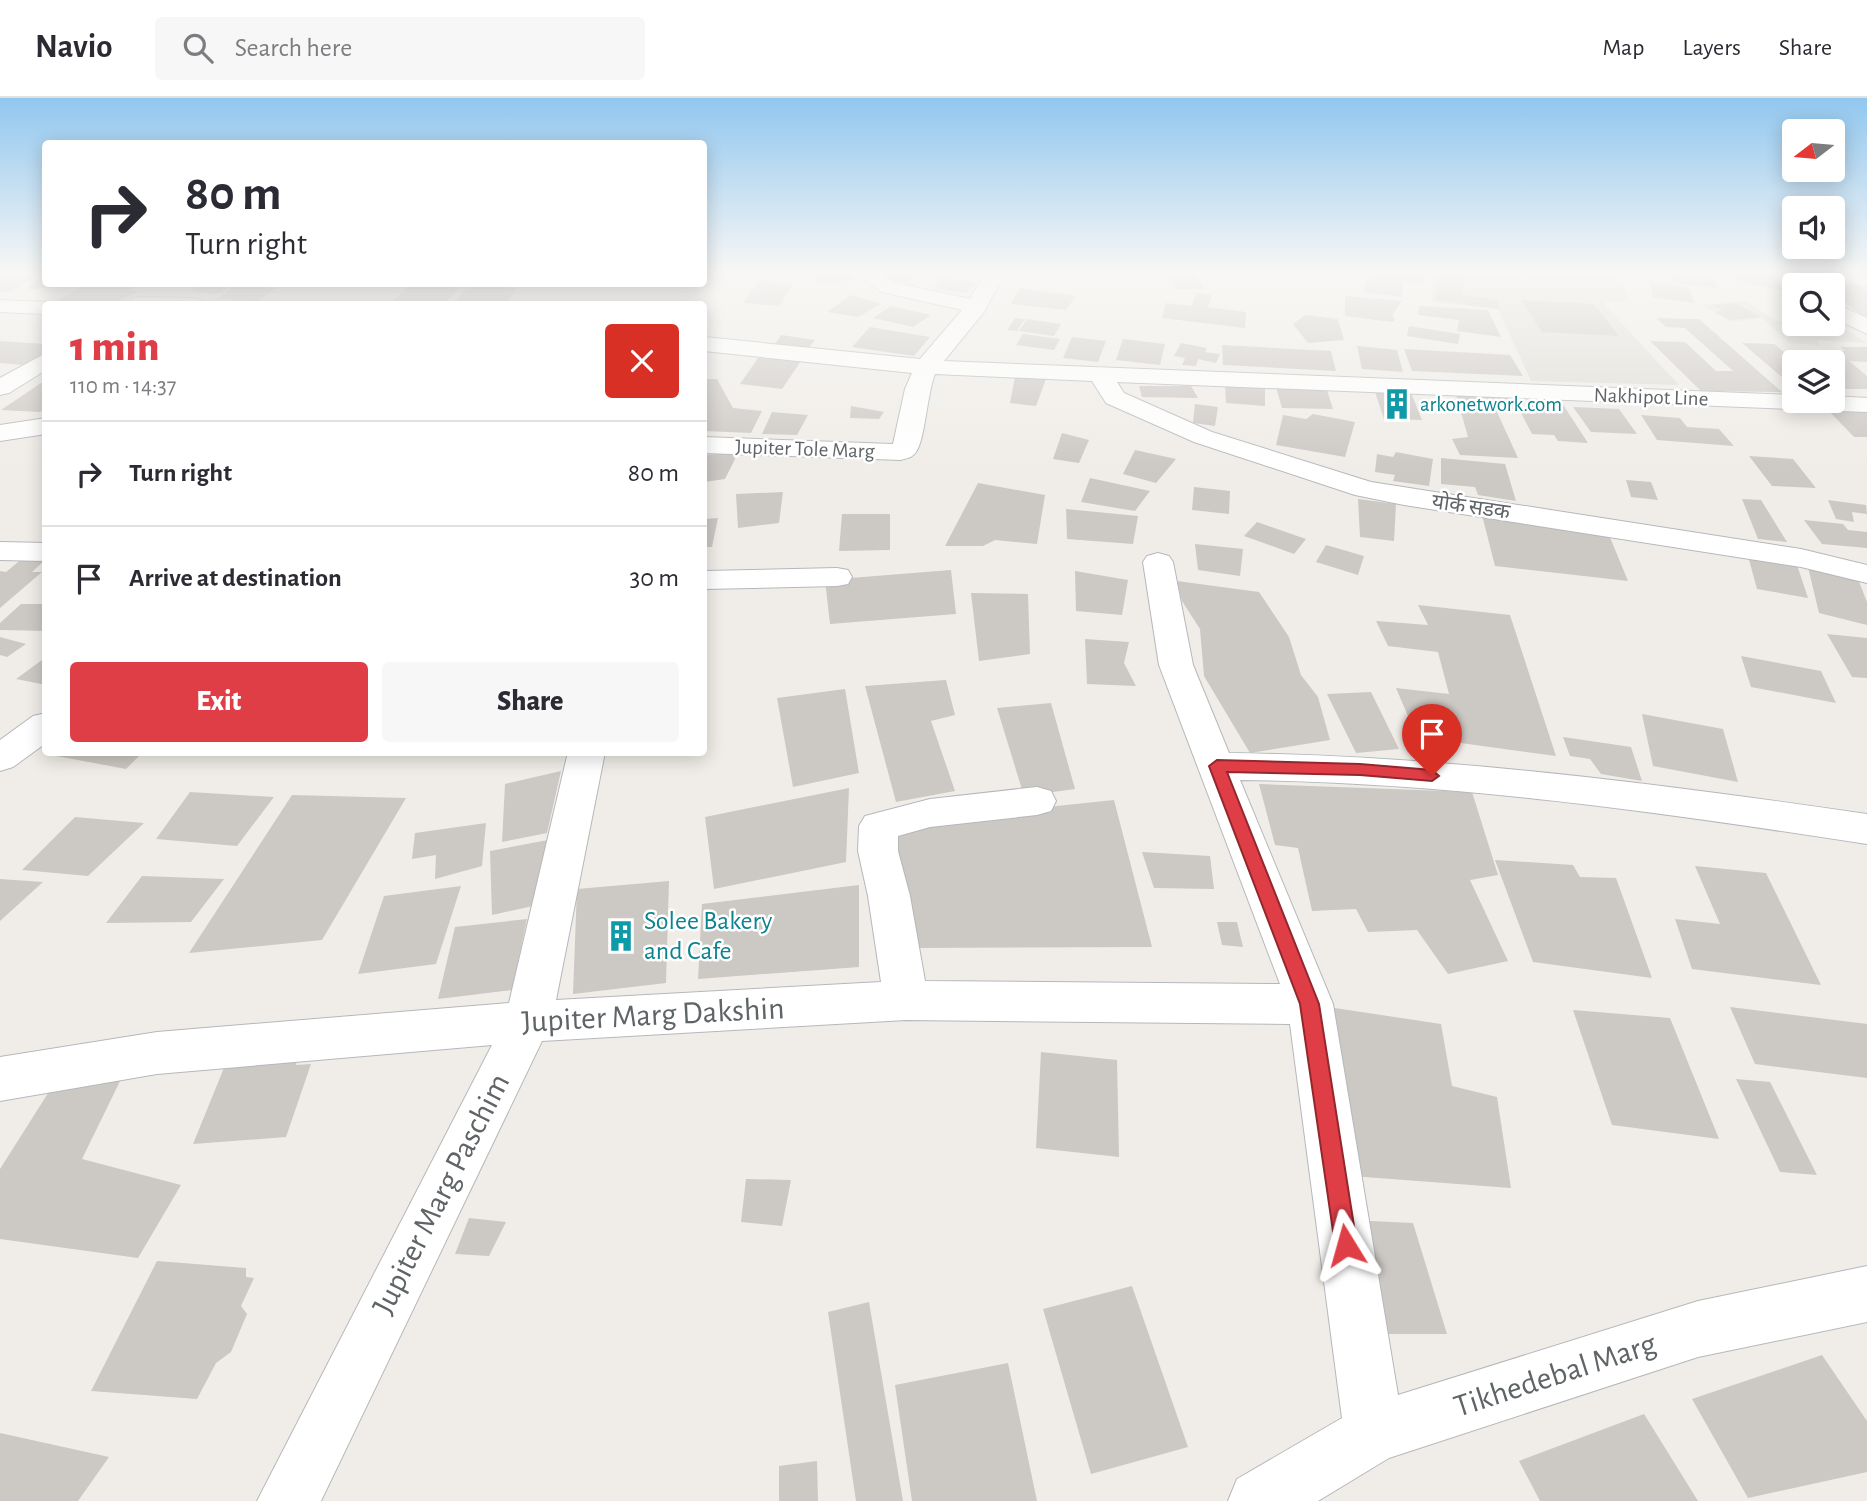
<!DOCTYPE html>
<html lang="en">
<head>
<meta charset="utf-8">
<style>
	:root { --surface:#fff; --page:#f7f7f7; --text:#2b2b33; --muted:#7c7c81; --line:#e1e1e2; --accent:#e03e47 }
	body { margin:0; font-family:"Alegreya Sans","Noto Sans Devanagari",sans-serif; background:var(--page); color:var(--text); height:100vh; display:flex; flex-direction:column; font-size:26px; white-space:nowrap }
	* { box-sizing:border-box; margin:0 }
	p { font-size:23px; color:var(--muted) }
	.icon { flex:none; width:38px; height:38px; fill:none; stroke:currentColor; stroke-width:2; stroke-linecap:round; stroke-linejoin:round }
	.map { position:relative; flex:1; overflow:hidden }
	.panel { position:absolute; left:42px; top:203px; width:665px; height:455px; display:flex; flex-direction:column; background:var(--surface); border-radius:7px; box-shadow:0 4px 18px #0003 }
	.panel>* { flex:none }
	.banner { position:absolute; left:42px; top:42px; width:665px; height:147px; border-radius:7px; box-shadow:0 4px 18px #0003; background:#fff; color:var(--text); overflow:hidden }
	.needle { width:46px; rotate:254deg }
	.buttons { position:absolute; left:1782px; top:21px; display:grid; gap:14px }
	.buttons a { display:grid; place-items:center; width:63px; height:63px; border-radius:7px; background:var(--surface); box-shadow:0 4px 18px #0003; font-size:35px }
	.pin { position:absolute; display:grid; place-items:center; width:60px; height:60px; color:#fff; margin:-72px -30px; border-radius:50% 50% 50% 0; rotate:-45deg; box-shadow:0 0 7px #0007 }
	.pin .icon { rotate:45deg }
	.me { position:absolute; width:77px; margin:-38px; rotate:352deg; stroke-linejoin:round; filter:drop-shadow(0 0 5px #0008) }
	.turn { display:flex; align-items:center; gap:24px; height:147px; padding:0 28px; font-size:32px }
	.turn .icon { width:91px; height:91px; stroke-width:2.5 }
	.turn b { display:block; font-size:49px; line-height:60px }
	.round { display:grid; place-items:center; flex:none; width:74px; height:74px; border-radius:7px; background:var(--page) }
	.summary { display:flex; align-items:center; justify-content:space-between; height:119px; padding:0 28px }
	h1 { font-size:42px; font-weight:800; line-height:52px; color:var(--accent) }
	.primary-button { display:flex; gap:14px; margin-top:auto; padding:14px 28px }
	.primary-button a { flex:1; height:80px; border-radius:7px; background:var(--accent); color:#fff; font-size:28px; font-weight:800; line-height:80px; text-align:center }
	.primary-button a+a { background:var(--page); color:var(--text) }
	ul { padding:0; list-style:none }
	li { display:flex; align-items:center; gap:21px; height:105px; padding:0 28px; border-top:2px solid var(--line) }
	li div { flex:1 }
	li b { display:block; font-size:26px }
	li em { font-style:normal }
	header { display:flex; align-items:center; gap:42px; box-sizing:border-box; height:98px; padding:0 35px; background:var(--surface); border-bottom:2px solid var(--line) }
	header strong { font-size:33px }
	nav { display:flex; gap:38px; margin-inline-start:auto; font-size:24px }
	.search { width:490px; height:63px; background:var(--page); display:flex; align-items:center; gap:18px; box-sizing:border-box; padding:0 24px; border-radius:7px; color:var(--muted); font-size:26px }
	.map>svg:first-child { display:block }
</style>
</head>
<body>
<header>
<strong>Navio</strong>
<div class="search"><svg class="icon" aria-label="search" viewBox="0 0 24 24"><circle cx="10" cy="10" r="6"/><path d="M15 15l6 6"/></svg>Search here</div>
<nav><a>Map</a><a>Layers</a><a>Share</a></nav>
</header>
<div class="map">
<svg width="1867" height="1403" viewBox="0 0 1867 1403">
	<rect width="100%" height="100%" fill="#f0ede8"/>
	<path fill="#e0ddd6" d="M 1434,174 L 1619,174 L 1629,203 L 1602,204 L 1679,287 L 1531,283 L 1498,211 L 1431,204 Z
		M 1746,203 L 1776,223 L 1794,223 L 1794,226 L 1832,226 L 1832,223 L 1867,245 L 1817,242 L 1820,247 L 1789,245 L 1762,220 L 1730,224 L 1702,207 Z"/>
	<path fill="#ccc8c4" d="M 41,174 L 11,194 L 0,194 L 0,182 L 8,176 Z
		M 816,174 L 853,174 L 855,183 L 817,185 Z
		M 885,174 L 915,174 L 909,185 L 880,183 Z
		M 1166,174 L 1197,177 L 1203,191 L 1178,191 Z
		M 1266,174 L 1308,174 L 1305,180 L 1266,177 Z
		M 1356,174 L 1426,174 L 1423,186 L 1403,183 L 1402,199 L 1364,194 L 1366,179 L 1392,182 L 1356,176 Z
		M 1440,174 L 1465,174 L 1462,197 L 1499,202 L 1498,211 L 1435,202 Z
		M 1668,174 L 1714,180 L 1718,190 L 1673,185 Z
		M 1729,174 L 1775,174 L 1783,193 L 1737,183 Z
		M 46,177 L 46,186 L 76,186 L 70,189 L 26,191 Z
		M 1818,179 L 1852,181 L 1867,193 L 1867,223 L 1832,192 L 1832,187 L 1827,187 Z
		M 941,180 L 975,184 L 967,195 L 933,191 Z
		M 759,183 L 794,185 L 779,208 L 743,205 Z
		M 1650,184 L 1689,189 L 1694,205 L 1653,199 Z
		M 86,186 L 141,186 L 130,192 L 139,193 L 113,206 L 56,203 Z
		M 203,186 L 235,186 L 217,196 L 190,193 Z
		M 411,186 L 463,186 L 444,206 L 390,206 Z
		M 235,187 L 276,190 L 258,203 L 217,201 Z
		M 469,187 L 517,190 L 506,206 L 454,206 Z
		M 1020,190 L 1076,198 L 1066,212 L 1011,206 Z
		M 1196,195 L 1212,197 L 1208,209 L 1246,214 L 1245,230 L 1162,220 L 1166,205 L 1192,208 Z
		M 852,197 L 881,206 L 858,219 L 827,214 Z
		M 1345,198 L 1402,203 L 1392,217 L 1395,222 L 1392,224 L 1345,218 Z
		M 1521,202 L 1594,206 L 1619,238 L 1542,234 Z
		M 1736,205 L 1761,219 L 1730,222 L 1716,214 L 1723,213 L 1713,207 Z
		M 891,208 L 931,217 L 913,229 L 873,220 Z
		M 1419,208 L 1488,212 L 1501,239 L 1457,233 L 1459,222 L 1418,217 Z
		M 1305,217 L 1338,221 L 1344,242 L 1308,245 L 1293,226 Z
		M 1015,220 L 1025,221 L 1017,233 L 1007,232 Z
		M 1656,220 L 1699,221 L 1782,294 L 1701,293 L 1650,243 L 1685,244 L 1716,273 L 1733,273 L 1685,230 L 1666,229 Z
		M 1027,221 L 1061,226 L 1054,238 L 1019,233 Z
		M 1409,228 L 1460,236 L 1458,246 L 1407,238 Z
		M 870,229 L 930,239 L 914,258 L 852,249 Z
		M 1023,236 L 1060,241 L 1054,252 L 1016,247 Z
		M 781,237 L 815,242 L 806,253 L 773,249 Z
		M 1072,239 L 1106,243 L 1098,264 L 1063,260 Z
		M 1123,241 L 1165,246 L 1160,267 L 1116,262 Z
		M 0,243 L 46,246 L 46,254 L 23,267 L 0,265 Z
		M 1181,245 L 1207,250 L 1205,254 L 1220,256 L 1216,265 L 1198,261 L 1196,268 L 1182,267 L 1185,260 L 1174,258 Z
		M 1742,245 L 1774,246 L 1794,262 L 1794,281 L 1783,280 Z
		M 1222,247 L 1331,253 L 1336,273 L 1223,267 Z
		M 1357,248 L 1397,252 L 1403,274 L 1362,271 Z
		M 1840,249 L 1867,249 L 1867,264 L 1849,263 L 1867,278 L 1867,291 L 1844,291 L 1832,282 L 1832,276 L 1841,276 L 1832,269 L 1832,264 L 1826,264 L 1810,252 L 1845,253 Z
		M 1404,251 L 1510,257 L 1523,278 L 1412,273 Z
		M 758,260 L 801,263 L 782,291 L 740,286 Z
		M 1015,279 L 1046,281 L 1036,308 L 1010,305 Z
		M 704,281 L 717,281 L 733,310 L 762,313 L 751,335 L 704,333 Z
		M 41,285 L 46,285 L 46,310 L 40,314 L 1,312 Z
		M 1225,285 L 1265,288 L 1265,308 L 1226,305 Z
		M 1275,286 L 1326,289 L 1333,311 L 1282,310 Z
		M 1139,288 L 1191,288 L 1198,300 L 1142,299 Z
		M 1374,291 L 1410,292 L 1422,322 L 1384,321 Z
		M 1455,293 L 1508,297 L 1515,310 L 1497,314 L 1518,360 L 1460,357 L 1452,341 L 1468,339 Z
		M 1195,306 L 1218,309 L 1215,328 L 1193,325 Z
		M 1529,307 L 1564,308 L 1588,345 L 1558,343 L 1554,337 L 1532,336 L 1521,315 L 1536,316 Z
		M 851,308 L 884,314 L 879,321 L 850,320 Z
		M 1573,309 L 1619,311 L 1637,336 L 1591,334 Z
		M 1827,311 L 1867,313 L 1867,339 L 1854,339 Z
		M 772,314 L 808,317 L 797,337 L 762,336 Z
		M 1313,316 L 1355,324 L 1345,359 L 1276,347 L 1283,317 L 1306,321 Z
		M 1641,317 L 1680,320 L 1687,329 L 1719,331 L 1734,348 L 1657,342 Z
		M 1062,335 L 1089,342 L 1079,365 L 1053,361 Z
		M 1135,352 L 1176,361 L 1156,385 L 1123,376 Z
		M 1396,354 L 1433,361 L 1429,388 L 1393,383 L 1395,377 L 1375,374 L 1377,356 L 1393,359 Z
		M 738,355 L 725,381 L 704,384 L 704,357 Z
		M 1749,358 L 1793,361 L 1816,390 L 1772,388 Z
		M 1441,360 L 1505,366 L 1516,403 L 1478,397 L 1475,389 L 1441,386 Z
		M 1090,380 L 1150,393 L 1135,413 L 1081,404 Z
		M 1626,382 L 1651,384 L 1658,402 L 1631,399 Z
		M 978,385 L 1045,397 L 1037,446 L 995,442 L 983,448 L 945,448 Z
		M 1194,389 L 1230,393 L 1229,416 L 1192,412 Z
		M 783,394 L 779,425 L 738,430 L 736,396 Z
		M 1358,401 L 1396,406 L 1394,443 L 1360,439 Z
		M 1742,401 L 1761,402 L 1787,444 L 1758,441 Z
		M 1828,402 L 1866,407 L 1867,416 L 1852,414 L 1854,424 L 1836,421 Z
		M 1066,411 L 1138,418 L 1133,446 L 1067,441 Z
		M 842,416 L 890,416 L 890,452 L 839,453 Z
		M 1482,417 L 1607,432 L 1628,483 L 1495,468 Z
		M 718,420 L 712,449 L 704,449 L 704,421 Z
		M 1804,422 L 1843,426 L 1848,432 L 1867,434 L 1867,450 L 1822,446 Z
		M 1257,424 L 1306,441 L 1294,456 L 1244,438 Z
		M 1195,446 L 1243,451 L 1240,478 L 1198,472 Z
		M 1326,447 L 1364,458 L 1358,477 L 1316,464 Z
		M 1748,458 L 1797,467 L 1808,500 L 1757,491 Z
		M 24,459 L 46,461 L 32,474 L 42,474 L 0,510 L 0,473 L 6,474 Z
		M 1807,465 L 1856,476 L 1867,504 L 1867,527 L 1819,515 Z
		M 951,472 L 956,516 L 830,526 L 825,482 Z
		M 1075,473 L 1128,482 L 1122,517 L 1076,513 Z
		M 1177,483 L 1259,494 L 1289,539 L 1301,577 L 1318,599 L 1330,642 L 1250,655 L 1204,578 L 1200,531 L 1182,503 Z
		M 971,495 L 1028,496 L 1030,556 L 979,563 Z
		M 21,506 L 46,506 L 46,533 L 0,532 L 0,525 Z
		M 1418,507 L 1510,517 L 1556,658 L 1417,639 L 1396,590 L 1449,596 L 1438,554 L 1388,548 L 1376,523 L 1428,527 Z
		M 1827,536 L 1867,540 L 1867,580 L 1852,579 Z
		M 0,539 L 26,546 L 7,559 L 0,557 Z
		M 1085,541 L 1129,544 L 1124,565 L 1136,588 L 1087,586 Z
		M 1741,558 L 1821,573 L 1836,605 L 1751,589 Z
		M 46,559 L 46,587 L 16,581 Z
		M 946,582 L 955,617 L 931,623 L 955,693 L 896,704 L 865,588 Z
		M 845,591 L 859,675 L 793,689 L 777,600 Z
		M 1371,594 L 1399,651 L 1356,655 L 1327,596 Z
		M 1051,605 L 1075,691 L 1024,698 L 997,610 Z
		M 1642,616 L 1723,631 L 1738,684 L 1653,668 Z
		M 1563,639 L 1631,649 L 1642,683 L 1601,676 L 1590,661 L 1570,658 Z
		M 54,654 L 143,654 L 126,671 L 51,657 Z
		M 561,673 L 547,735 L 502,744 L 505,686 Z
		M 1259,686 L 1472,694 L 1498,777 L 1470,782 L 1508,863 L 1448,876 L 1417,832 L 1368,834 L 1356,811 L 1312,813 L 1298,750 L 1275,747 Z
		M 849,690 L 846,764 L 714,791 L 705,719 Z
		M 190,694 L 274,699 L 237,748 L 156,741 Z
		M 292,697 L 406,700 L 322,842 L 189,855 Z
		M 1114,702 L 1152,849 L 909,850 L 886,736 L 969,717 Z
		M 75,719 L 144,725 L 88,778 L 22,772 Z
		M 486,725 L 482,768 L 435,781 L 436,757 L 412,761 L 415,735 Z
		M 548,742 L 533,808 L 492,817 L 490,753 Z
		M 1142,754 L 1210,758 L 1214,791 L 1154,790 Z
		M 1495,762 L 1573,767 L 1580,779 L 1616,780 L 1652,880 L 1533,864 Z
		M 1695,768 L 1766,775 L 1821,887 L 1692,871 L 1675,821 L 1720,826 Z
		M 142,778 L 224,781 L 191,824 L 106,825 Z
		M 0,781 L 43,784 L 0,823 Z
		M 669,783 L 666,885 L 573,896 L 577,791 Z
		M 859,787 L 859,869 L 698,881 L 702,806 Z
		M 461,788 L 436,866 L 358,876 L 384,798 Z
		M 527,821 L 512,892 L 438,901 L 455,829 Z
		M 1217,824 L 1237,824 L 1243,849 L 1222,847 Z
		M 1328,909 L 1441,926 L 1452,988 L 1497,999 L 1511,1090 L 1351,1078 Z
		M 1730,909 L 1867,926 L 1867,980 L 1755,966 Z
		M 1573,912 L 1670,920 L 1719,1041 L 1612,1027 Z
		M 299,951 L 296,967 L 311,966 L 286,1039 L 193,1046 L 228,960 Z
		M 1041,954 L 1117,962 L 1119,1059 L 1036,1050 Z
		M 124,975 L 82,1061 L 181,1087 L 138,1160 L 0,1141 L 0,1071 L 57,981 Z
		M 1736,981 L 1770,984 L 1817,1077 L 1780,1074 Z
		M 746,1081 L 791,1082 L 782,1128 L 741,1124 Z
		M 469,1120 L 506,1124 L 489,1158 L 455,1156 Z
		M 1350,1122 L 1413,1125 L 1447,1236 L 1370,1236 Z
		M 157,1163 L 246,1170 L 246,1179 L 254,1180 L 241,1208 L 247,1216 L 231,1254 L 216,1265 L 197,1301 L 91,1293 Z
		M 1132,1188 L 1188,1349 L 1091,1376 L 1043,1211 Z
		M 869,1204 L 903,1403 L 856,1403 L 828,1214 Z
		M 1822,1257 L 1867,1323 L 1867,1374 L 1748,1400 L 1692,1301 Z
		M 1008,1265 L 1037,1403 L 912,1403 L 895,1287 Z
		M 1644,1316 L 1698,1403 L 1540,1403 L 1519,1363 Z
		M 0,1335 L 109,1359 L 78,1403 L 0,1403 Z
		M 817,1363 L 818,1403 L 779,1403 L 779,1368 Z"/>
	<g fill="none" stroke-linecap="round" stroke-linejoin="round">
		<defs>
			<path id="minor" d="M 853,174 L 877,174 L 896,185 L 970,201 L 983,178 L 982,174 L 1002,174 L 1003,178 L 984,214 L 944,263 L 1794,297 L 1794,303 L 1832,303 L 1832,298 L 1867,300 L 1867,314 L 1117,284 L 1124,295 L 1212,334 L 1371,384 L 1801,451 L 1867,467 L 1867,485 L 1801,469 L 1404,407 L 1355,397 L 1194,344 L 1106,305 L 1092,283 L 935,276 C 927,296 925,342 916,354 C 912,360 907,360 901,362 L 704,355 L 704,339 L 893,346 L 905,291 L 912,275 L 704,253 L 704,239 L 920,261 L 962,212 L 882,194 Z
				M 1799,174 L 1867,176 L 1867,188 L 1809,180 L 1802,178 Z
				M 140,199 L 191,200 L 199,201 L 202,206 L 130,206 L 132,200 Z
				M 0,202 L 46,204 L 54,206 L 46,206 L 46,216 L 0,214 Z
				M 1832,204 L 1867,220 L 1867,236 L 1832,219 Z
				M 46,255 L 46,272 L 9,295 L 0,297 L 0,280 Z
				M 46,320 L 46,336 L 0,343 L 0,327 Z
				M 0,444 L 46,445 L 46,463 L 0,462 Z
				M 1158,455 L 1169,458 L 1173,464 L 1193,567 L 1229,655 C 1446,658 1653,685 1867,716 L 1867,746 C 1659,714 1451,684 1240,682 L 1333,906 L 1398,1297 L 1698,1203 L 1867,1168 L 1867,1224 L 1698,1259 L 1389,1360 L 1318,1403 L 1228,1403 L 1237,1381 L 1342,1320 L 1290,926 L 906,922 L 542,943 L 321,1403 L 257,1403 L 492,947 L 157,976 L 0,1003 L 0,959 L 157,934 L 509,905 L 568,654 L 605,654 L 556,902 L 881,884 L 868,798 L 858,753 L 859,728 L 865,718 L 930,701 L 1037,689 L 1051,693 L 1056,703 L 1051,713 L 1037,717 L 930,729 L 898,738 L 898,753 L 910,798 L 925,883 L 1280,886 L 1159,567 L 1143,464 L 1147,458 Z
				M 837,470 L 848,472 L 852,479 L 848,486 L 837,488 L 704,491 L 704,473 Z
				M 46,615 L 46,645 L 13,669 L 0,673 L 0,642 L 33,618 Z"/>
		</defs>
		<use href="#minor" stroke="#b5b8bb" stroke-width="2"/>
		<use href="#minor" fill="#fff" fill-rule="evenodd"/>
	</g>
	<linearGradient id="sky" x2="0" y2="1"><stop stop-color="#91c7ef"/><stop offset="0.47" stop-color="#f8f7f5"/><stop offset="1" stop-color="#f8f7f5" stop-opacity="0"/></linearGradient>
	<rect width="1867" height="370" fill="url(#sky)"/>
	<path fill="#e03e47" stroke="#92282e" stroke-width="2" d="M 1217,662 L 1360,666 L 1432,672 L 1439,678 L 1432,683 L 1360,677 L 1227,674 L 1319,906 L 1357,1147 L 1354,1155 L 1346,1159 L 1338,1155 L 1335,1147 L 1300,906 L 1209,668 Z"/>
	<defs>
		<symbol id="building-bare" viewBox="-9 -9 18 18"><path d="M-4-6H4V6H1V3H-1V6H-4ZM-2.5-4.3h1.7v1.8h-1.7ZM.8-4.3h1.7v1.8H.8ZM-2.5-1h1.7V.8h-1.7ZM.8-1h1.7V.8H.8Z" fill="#0f9aa8" stroke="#fff" stroke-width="2.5" paint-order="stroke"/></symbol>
	</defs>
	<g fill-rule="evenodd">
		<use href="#building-bare" x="1375" y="284" width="44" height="44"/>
		<use href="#building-bare" x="599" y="816" width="44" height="44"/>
	</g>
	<g text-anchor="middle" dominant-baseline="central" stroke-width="5" stroke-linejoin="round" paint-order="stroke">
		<g font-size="21" fill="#5f6467" stroke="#fff">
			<text transform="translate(1651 299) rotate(2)">Nakhipot Line</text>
			<text transform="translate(805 351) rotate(2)">Jupiter Tole Marg</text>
			<text transform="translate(1471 409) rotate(8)">योर्क सडक</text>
		</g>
		<g font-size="21" fill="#0d838f" stroke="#fff" text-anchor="start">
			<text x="1420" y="306">arkonetwork.com</text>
		</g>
		<g font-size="26" fill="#0d838f" stroke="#fff" text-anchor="start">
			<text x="644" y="823">Solee Bakery<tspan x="644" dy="30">and Cafe</tspan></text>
		</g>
		<g font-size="32" fill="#5f6467" stroke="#fff">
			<text transform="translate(653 917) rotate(-3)">Jupiter Marg Dakshin</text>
			<text transform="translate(441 1096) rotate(-63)">Jupiter Marg Paschim</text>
			<text transform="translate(1555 1277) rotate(-18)">Tikhedebal Marg</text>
		</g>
	</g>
</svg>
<div class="buttons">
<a><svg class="needle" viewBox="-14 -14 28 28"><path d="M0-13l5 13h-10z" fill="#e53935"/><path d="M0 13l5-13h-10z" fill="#7c7c81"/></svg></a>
<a><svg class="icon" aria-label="sound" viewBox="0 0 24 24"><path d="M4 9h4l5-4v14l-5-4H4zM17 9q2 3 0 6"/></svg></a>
<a><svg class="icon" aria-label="search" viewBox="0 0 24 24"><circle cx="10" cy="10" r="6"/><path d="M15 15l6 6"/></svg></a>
<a><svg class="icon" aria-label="layers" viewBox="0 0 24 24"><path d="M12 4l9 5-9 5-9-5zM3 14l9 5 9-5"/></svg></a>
</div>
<div class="pin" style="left:1432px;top:678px;background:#d93025"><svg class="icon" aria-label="arrive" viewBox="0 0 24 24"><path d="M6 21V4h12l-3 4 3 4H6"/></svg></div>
<svg class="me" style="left:1346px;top:1147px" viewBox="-20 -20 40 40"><path d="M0-17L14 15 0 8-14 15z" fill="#e03e47" stroke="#fff" stroke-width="4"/></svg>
<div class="banner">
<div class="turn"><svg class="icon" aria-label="right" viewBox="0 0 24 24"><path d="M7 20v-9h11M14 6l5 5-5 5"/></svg><div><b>80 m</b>Turn right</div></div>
</div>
<section class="panel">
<div class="summary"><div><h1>1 min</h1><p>110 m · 14:37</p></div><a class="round" style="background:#d93025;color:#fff"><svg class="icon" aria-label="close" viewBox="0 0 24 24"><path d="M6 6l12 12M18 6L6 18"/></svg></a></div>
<ul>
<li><svg class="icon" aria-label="right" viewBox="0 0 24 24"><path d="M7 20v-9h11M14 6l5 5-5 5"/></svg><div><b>Turn right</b></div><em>80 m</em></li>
<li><svg class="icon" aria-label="arrive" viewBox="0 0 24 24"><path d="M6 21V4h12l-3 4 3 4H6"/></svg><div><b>Arrive at destination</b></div><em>30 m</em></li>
</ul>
<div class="primary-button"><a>Exit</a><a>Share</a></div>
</section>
</div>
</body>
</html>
